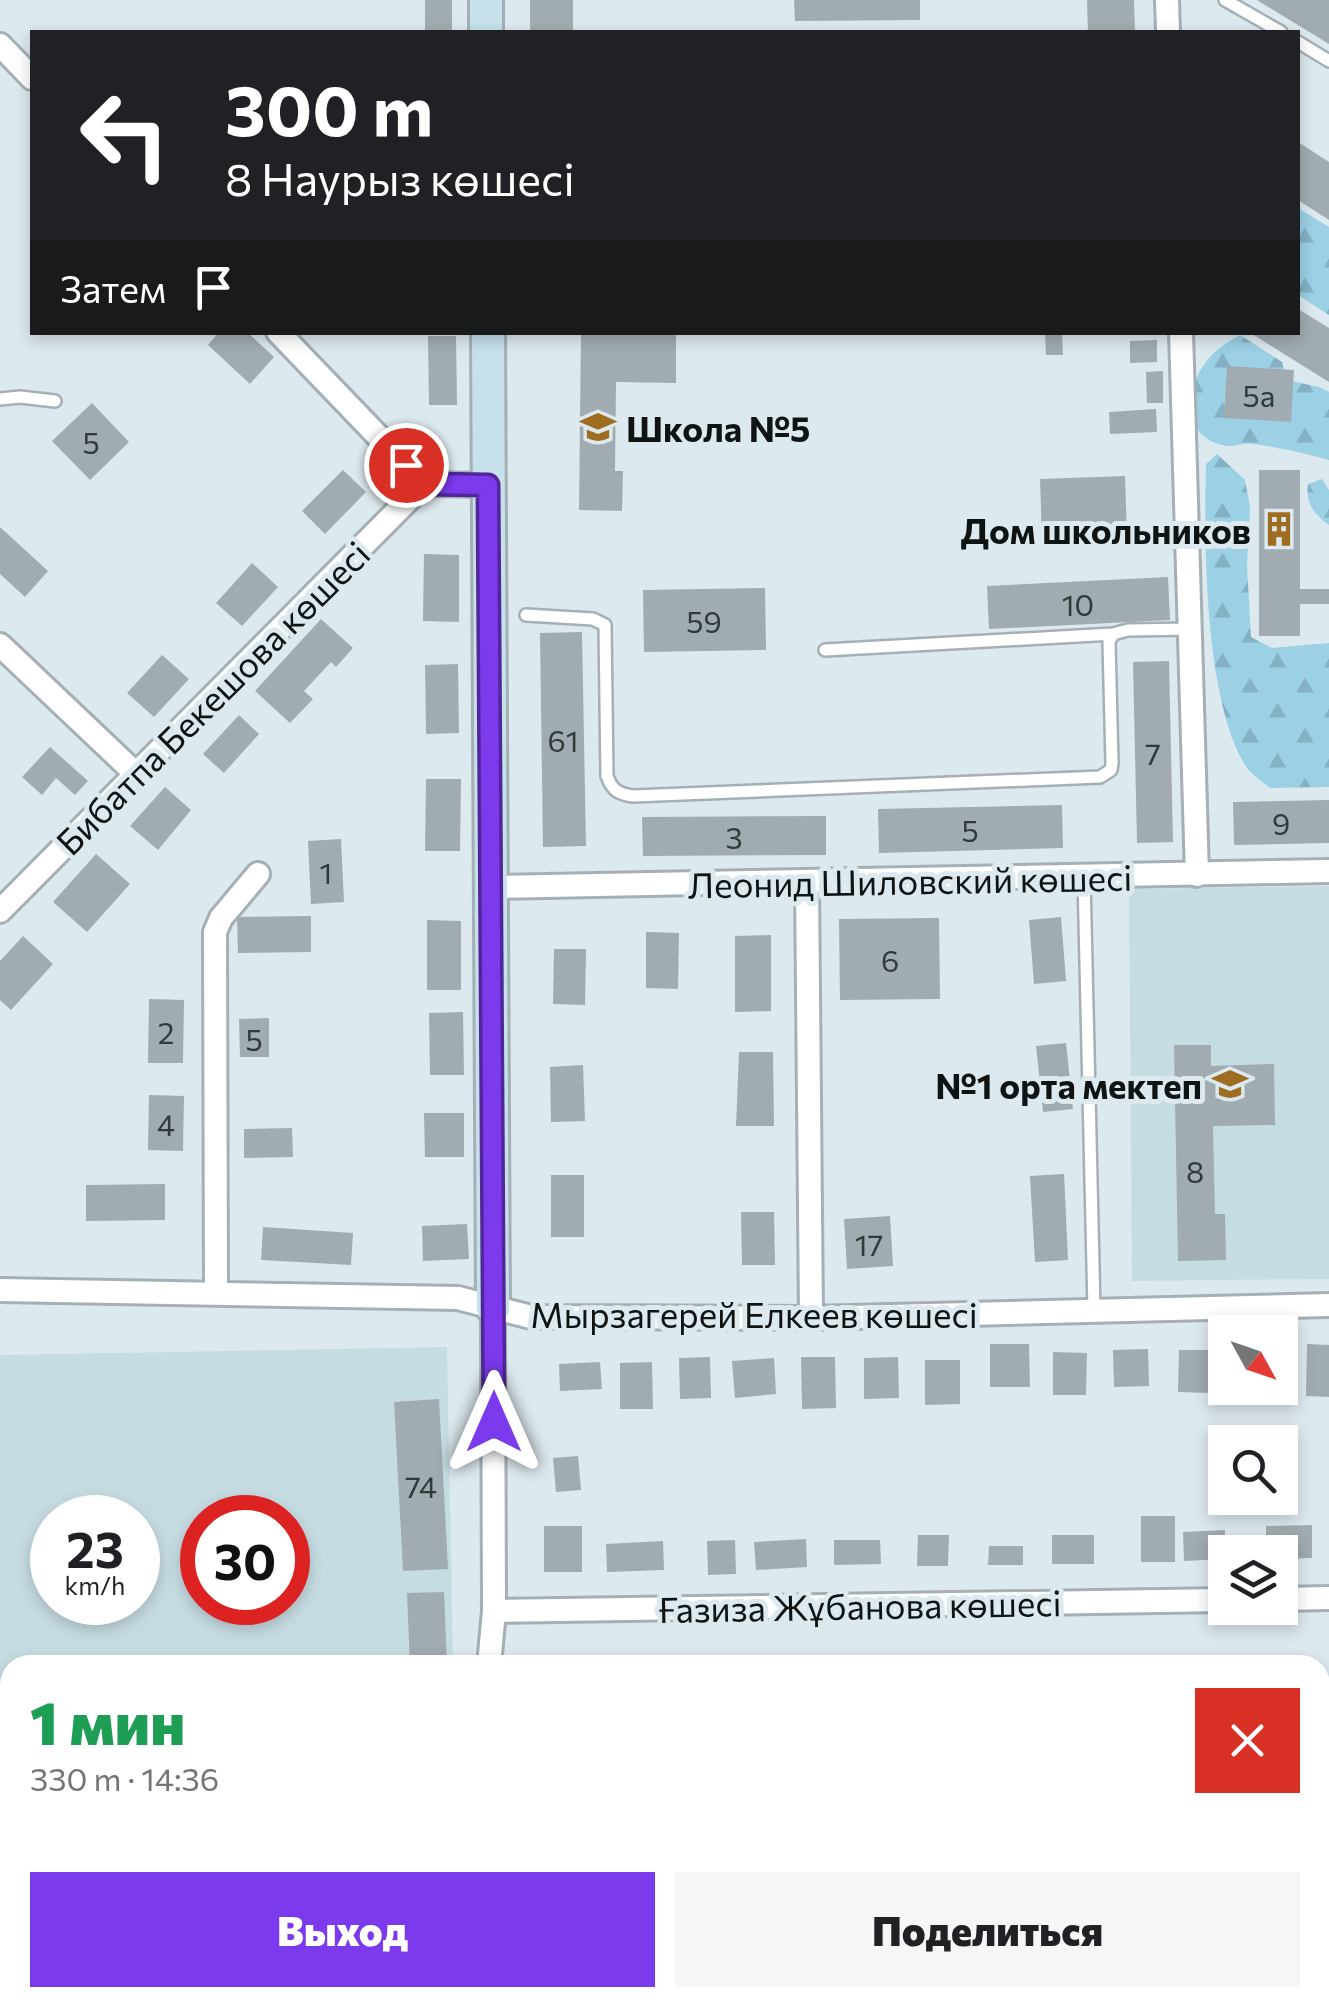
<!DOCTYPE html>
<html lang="ru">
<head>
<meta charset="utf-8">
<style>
	:root { --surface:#fff; --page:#f6f6f6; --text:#202124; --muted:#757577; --accent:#7c3aed }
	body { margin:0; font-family:Commissioner,sans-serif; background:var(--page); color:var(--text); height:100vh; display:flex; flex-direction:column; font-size:38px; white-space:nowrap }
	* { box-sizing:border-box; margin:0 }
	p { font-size:32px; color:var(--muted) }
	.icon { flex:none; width:55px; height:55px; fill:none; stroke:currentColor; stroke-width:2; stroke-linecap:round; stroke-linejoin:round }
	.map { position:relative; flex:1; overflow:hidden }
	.sheet { position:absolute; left:0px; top:1655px; width:1330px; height:352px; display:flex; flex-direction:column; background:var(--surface); border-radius:30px 30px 0 0; box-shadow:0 5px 15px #0003 }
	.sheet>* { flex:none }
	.hud { position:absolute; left:30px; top:30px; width:1270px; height:305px; border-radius:0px; box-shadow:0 5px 15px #0003; background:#202124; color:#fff; overflow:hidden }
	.needle { width:65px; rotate:130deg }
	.buttons { position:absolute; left:1208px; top:1315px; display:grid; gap:20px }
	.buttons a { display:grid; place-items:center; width:90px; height:90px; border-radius:0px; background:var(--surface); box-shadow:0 5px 15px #0003; font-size:50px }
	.speed { position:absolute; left:30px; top:1495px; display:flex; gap:20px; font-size:50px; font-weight:700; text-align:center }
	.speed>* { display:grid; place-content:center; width:130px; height:130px; border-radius:50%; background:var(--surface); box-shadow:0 5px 15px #0003; line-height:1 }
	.speed small { font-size:25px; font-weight:400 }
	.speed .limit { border:15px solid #d22; background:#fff; color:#111 }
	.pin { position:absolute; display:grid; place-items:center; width:85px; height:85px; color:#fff; margin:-42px; border:5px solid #fff; border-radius:50%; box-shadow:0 2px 10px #0007 }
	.me { position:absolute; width:110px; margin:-55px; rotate:0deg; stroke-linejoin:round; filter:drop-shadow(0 0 8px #0008) }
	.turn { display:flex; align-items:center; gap:35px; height:210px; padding:0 30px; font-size:45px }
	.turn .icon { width:130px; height:130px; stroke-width:2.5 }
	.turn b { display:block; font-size:70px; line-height:85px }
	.then { display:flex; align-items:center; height:95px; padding:0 30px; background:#0003; gap:20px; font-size:38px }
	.round { display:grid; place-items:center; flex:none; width:105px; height:105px; border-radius:0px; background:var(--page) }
	.overview { display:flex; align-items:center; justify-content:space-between; height:170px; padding:0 30px }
	h1 { font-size:60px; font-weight:800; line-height:75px; color:#1e9e55 }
	.primary-button { display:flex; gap:20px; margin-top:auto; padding:20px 30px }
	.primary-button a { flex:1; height:115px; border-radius:0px; background:var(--accent); color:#fff; font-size:40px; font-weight:800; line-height:115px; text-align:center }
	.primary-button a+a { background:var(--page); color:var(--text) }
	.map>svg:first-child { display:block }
</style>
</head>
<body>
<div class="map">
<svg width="1329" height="2006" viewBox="0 0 1329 2006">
	<defs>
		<pattern id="forest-firs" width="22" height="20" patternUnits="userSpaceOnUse" patternTransform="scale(2.5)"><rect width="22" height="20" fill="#9bd0e5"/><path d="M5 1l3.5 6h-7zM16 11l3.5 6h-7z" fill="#84b2c4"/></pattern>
	</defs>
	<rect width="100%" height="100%" fill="#dce9ef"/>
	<path fill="#c6dce3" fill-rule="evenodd" d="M 1329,886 L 1329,1279 L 1132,1281 L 1129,889 Z
		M 447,1347 L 453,1665 L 10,1665 L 10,1893 L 0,1894 L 0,1355 ZM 52,1518 L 138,1518 L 138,1602 L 52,1602 ZM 202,1518 L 288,1518 L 288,1602 L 202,1602 Z"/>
	<path fill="url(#forest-firs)" d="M 1298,208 L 1329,227 L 1329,315 L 1298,295 Z
		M 1240,335 L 1282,362 L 1287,380 L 1319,387 L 1329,392 L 1329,460 C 1304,453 1278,447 1253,444 C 1245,442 1238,446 1230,446 C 1201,444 1184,420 1192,392 C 1200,363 1214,349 1240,335 Z
		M 1217,454 L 1245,480 L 1250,507 L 1247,566 L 1251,637 L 1272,648 L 1329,643 L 1329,787 L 1270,788 C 1263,782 1252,775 1247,768 C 1204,702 1204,542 1206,464 Z
		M 1322,479 L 1329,490 L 1329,525 C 1314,515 1305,502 1308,484 Z"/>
	<path fill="#a0acb1" d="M 425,0 L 452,0 L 452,32 L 425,32 Z
		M 530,0 L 573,0 L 573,32 L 530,32 Z
		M 794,0 L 920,0 L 920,20 L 795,21 Z
		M 1087,0 L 1134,0 L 1135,32 L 1088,32 Z
		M 1257,0 L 1329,0 L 1329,44 Z
		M 1298,142 L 1329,162 L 1329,220 L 1298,200 Z
		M 1298,309 L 1329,328 L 1329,382 L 1249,332 L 1298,332 Z
		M 219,332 L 247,332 L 274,357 L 250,384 L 208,345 Z
		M 581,332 L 676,332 L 676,383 L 616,382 L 615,471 L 623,471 L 622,511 L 579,510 Z
		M 1045,332 L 1062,332 L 1063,355 L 1046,355 Z
		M 428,336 L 456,336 L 457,405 L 429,405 Z
		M 1157,340 L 1157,362 L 1130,363 L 1130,341 Z
		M 1227,366 L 1294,370 L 1291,422 L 1224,418 Z
		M 1163,371 L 1163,403 L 1147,403 L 1146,372 Z
		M 92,403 L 129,442 L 90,480 L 52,441 Z
		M 1156,409 L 1157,432 L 1110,434 L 1109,412 Z
		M 343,470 L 366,492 L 325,534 L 302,511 Z
		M 1259,470 L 1300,470 L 1300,589 L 1329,589 L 1329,604 L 1300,604 L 1300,636 L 1259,636 Z
		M 1125,476 L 1127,537 L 1042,540 L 1040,479 Z
		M 0,527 L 48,571 L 25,597 L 0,574 Z
		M 424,554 L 459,555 L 459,622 L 423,621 Z
		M 252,563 L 278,587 L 242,626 L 216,603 Z
		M 1168,577 L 1170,620 L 989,629 L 987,586 Z
		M 765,588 L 766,650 L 644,652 L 643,590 Z
		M 321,619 L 353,648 L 336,667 L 331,662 L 304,691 L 313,699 L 290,723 L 255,691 Z
		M 582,632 L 586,846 L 543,847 L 540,633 Z
		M 162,655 L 189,679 L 154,717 L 127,693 Z
		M 1169,661 L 1173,842 L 1137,843 L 1133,662 Z
		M 458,664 L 459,733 L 426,734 L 425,665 Z
		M 239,715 L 259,734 L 224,773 L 203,754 Z
		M 50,747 L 88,781 L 75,795 L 56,778 L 42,795 L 22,777 Z
		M 426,779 L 461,779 L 460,851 L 425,851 Z
		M 165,787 L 191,810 L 158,850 L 130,826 Z
		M 1329,800 L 1329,843 L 1234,845 L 1233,802 Z
		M 1062,805 L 1063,848 L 879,853 L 878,809 Z
		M 826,816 L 826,855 L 643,856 L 642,817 Z
		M 341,839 L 344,902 L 311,904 L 308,841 Z
		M 96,854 L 130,884 L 87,932 L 53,902 Z
		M 311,916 L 311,952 L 238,953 L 237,917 Z
		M 1061,917 L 1066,981 L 1034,984 L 1029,920 Z
		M 939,918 L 940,999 L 840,1000 L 839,919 Z
		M 427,920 L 461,921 L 461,990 L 427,990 Z
		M 646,932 L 679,933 L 678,989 L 646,988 Z
		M 771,935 L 771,1011 L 735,1012 L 735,936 Z
		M 23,936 L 53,964 L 11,1010 L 0,1000 L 0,961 Z
		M 554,949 L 586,949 L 585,1005 L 553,1004 Z
		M 149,999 L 184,1000 L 183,1063 L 148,1063 Z
		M 463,1012 L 464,1075 L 430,1075 L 429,1013 Z
		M 269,1018 L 269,1057 L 240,1057 L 239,1019 Z
		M 1066,1043 L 1073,1109 L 1043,1112 L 1036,1046 Z
		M 1174,1045 L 1211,1045 L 1211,1066 L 1274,1064 L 1275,1125 L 1213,1126 L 1215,1214 L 1225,1214 L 1226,1260 L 1178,1261 Z
		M 739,1052 L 773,1052 L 774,1126 L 736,1126 Z
		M 583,1065 L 585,1121 L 551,1122 L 550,1067 Z
		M 149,1095 L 184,1096 L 183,1151 L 148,1150 Z
		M 424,1113 L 464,1113 L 464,1157 L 425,1157 Z
		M 292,1128 L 293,1157 L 244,1158 L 244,1129 Z
		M 1064,1174 L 1068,1260 L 1035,1262 L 1030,1176 Z
		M 551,1175 L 584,1175 L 584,1237 L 551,1237 Z
		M 165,1184 L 165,1220 L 86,1221 L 86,1185 Z
		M 741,1212 L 774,1212 L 775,1265 L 742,1265 Z
		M 890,1216 L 893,1266 L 847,1269 L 844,1219 Z
		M 467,1224 L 469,1259 L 423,1261 L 422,1226 Z
		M 263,1227 L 353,1233 L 351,1265 L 261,1260 Z
		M 990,1344 L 1029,1344 L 1030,1387 L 990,1387 Z
		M 1307,1344 L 1329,1345 L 1329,1397 L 1306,1396 Z
		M 1148,1349 L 1149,1386 L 1114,1387 L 1113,1350 Z
		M 1179,1350 L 1212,1350 L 1211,1393 L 1178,1392 Z
		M 1053,1352 L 1087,1353 L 1086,1395 L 1053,1395 Z
		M 710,1357 L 711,1398 L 680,1399 L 679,1358 Z
		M 801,1357 L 835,1357 L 836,1408 L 802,1409 Z
		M 898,1357 L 899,1398 L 864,1399 L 864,1358 Z
		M 774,1358 L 776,1394 L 735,1398 L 732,1361 Z
		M 925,1360 L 960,1360 L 960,1404 L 925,1405 Z
		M 600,1362 L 602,1389 L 560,1391 L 559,1364 Z
		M 652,1362 L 653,1409 L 620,1409 L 620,1363 Z
		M 439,1399 L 448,1569 L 403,1571 L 394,1402 Z
		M 578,1456 L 581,1490 L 556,1492 L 553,1458 Z
		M 1141,1516 L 1175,1516 L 1175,1562 L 1141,1562 Z
		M 1312,1525 L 1312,1558 L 1280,1559 L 1280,1552 L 1266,1552 L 1266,1526 Z
		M 544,1526 L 582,1526 L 582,1572 L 544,1572 Z
		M 1225,1530 L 1225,1559 L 1184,1561 L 1183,1532 Z
		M 918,1535 L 949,1535 L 948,1566 L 917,1566 Z
		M 1052,1535 L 1094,1535 L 1094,1564 L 1052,1564 Z
		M 806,1539 L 807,1567 L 756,1570 L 754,1542 Z
		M 735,1540 L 736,1574 L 708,1575 L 707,1541 Z
		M 834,1540 L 880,1540 L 881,1564 L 834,1565 Z
		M 663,1541 L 664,1570 L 607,1572 L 606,1544 Z
		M 989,1546 L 1023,1546 L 1023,1565 L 988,1565 Z
		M 444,1592 L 447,1665 L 410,1665 L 407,1593 Z
		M 0,1730 L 10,1730 L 10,1774 L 0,1774 Z
		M 29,1998 L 64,1998 L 70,2001 L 68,2006 L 30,2006 L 26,2004 Z
		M 285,1998 L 321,1998 L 317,2006 L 281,2006 Z
		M 531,1998 L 553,1998 L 549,2006 L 529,2003 Z
		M 645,1998 L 673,1998 L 678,2000 L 675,2006 L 640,2006 Z
		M 744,1998 L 793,1998 L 796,2000 L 792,2006 L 739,2006 Z
		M 1218,1998 L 1270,1998 L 1265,2006 L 1233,2006 Z"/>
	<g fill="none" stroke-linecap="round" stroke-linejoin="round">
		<defs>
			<path id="lane" d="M 1225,0 L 1281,32
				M 1298,42 L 1329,61
				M 0,399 L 20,397 L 55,401
				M 526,615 L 593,619 L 605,625 L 607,776 C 612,790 618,794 633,796 L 1100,777 L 1111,770 L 1112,763 L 1109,642 L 1113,634 L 1128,630 L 1191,629
				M 825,650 L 1113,634
				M 1084,877 L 1094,1310
				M 1327,1894 L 1329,1896"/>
			<path id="street" d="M 1167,0 L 1168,32
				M 0,45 L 32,78
				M 278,332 L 424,484 L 489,485
				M 1181,332 L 1197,875
				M 0,645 L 136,774
				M 807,882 L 811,1318
				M 491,887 L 1329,871
				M 0,911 L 424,484
				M 0,1290 L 458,1298 L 531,1317 L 811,1318 L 1329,1305
				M 216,1293 L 215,932 L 221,918 L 258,874
				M 1280,1599 L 1329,1598
				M 494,1611 L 1225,1600
				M 489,1665 L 494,1611 L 493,1308
				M 0,1924 L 10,1925
				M 443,1998 L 459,2006
				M 926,1998 L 953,2006"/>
			<path id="secondary" d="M 486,0 L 486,32
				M 488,332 L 493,1308"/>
		</defs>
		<use href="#lane" stroke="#a4b0b5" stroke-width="16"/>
		<use href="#street" stroke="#a4b0b5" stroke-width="28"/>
		<use href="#secondary" stroke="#a4b0b5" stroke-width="38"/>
		<use href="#lane" stroke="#fff" stroke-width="11"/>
		<use href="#street" stroke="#fff" stroke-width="22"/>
		<use href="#secondary" stroke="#c6e1ea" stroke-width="32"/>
	</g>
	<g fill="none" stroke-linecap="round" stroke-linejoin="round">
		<defs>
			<path id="route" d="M 406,465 L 424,484 L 488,485 L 494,1422"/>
		</defs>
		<use href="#route" stroke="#51269a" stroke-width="25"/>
		<use href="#route" stroke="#7c3aed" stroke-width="18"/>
	</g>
	<defs>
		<symbol id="school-bare" viewBox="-9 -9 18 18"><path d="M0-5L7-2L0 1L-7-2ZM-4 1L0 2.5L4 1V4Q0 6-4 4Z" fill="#9e6d21" stroke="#dce9ef" stroke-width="2.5" paint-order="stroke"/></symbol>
		<symbol id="building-bare" viewBox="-9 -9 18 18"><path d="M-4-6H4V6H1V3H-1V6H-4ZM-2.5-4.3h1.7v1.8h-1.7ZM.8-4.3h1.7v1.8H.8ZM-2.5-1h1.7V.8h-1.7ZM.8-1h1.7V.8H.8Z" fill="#9e6d21" stroke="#dce9ef" stroke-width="2.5" paint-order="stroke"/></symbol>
	</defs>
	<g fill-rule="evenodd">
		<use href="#school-bare" x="573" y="402" width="50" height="50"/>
		<use href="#building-bare" x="1254" y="504" width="50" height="50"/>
		<use href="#school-bare" x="1205" y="1059" width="50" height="50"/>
	</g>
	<g text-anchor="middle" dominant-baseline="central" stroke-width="10" stroke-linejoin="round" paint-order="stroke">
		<g font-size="30" fill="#32393b">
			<text x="1259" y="394">5а</text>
			<text x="91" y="441">5</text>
			<text x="1078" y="603">10</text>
			<text x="704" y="620">59</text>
			<text x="563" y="739">61</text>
			<text x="1153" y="752">7</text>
			<text x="1281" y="822">9</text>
			<text x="970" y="829">5</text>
			<text x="734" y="836">3</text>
			<text x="326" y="871">1</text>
			<text x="890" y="959">6</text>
			<text x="166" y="1031">2</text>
			<text x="254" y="1038">5</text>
			<text x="166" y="1123">4</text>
			<text x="1195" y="1170">8</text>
			<text x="869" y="1243">17</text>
			<text x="421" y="1485">74</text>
		</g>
		<g font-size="35" font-weight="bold" fill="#0e1314" stroke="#dce9ef" text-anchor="end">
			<text x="626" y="427" text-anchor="start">Школа №5</text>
			<text x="1251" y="529">Дом школьников</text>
			<text x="1202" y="1084">№1 орта мектеп</text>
		</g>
		<g font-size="35" fill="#0e1314" stroke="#dce9ef">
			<text transform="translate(212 697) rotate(-45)">Бибатпа Бекешова көшесі</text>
			<text transform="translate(910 880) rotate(-1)">Леонид Шиловский көшесі</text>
			<text x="754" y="1313">Мырзагерей Елкеев көшесі</text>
			<text transform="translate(860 1605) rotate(-1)">Ғазиза Жұбанова көшесі</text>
		</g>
	</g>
</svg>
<div class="buttons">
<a><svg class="needle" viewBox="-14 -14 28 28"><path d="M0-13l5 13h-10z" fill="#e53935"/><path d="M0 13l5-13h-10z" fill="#757577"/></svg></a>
<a><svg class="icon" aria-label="search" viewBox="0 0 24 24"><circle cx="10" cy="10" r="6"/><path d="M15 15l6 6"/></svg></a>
<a><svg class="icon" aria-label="layers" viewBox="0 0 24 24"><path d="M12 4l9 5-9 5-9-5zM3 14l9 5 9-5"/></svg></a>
</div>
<div class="speed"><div>23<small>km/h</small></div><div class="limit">30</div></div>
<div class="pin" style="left:406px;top:465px;background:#d93025"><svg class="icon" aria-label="arrive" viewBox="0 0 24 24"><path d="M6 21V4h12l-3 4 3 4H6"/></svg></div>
<svg class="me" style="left:494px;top:1422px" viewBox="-20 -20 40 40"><path d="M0-17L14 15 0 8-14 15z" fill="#7c3aed" stroke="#fff" stroke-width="4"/></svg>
<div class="hud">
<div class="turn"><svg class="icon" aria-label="left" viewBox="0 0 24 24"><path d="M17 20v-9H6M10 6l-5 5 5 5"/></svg><div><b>300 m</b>8 Наурыз көшесі</div></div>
<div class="then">Затем<svg class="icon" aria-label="arrive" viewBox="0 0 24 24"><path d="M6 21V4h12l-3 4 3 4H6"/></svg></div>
</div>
<section class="sheet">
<div class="overview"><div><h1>1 мин</h1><p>330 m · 14:36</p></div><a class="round" style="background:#d93025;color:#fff"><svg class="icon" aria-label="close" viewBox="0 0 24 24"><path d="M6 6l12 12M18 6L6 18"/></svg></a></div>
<div class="primary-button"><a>Выход</a><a>Поделиться</a></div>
</section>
</div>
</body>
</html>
